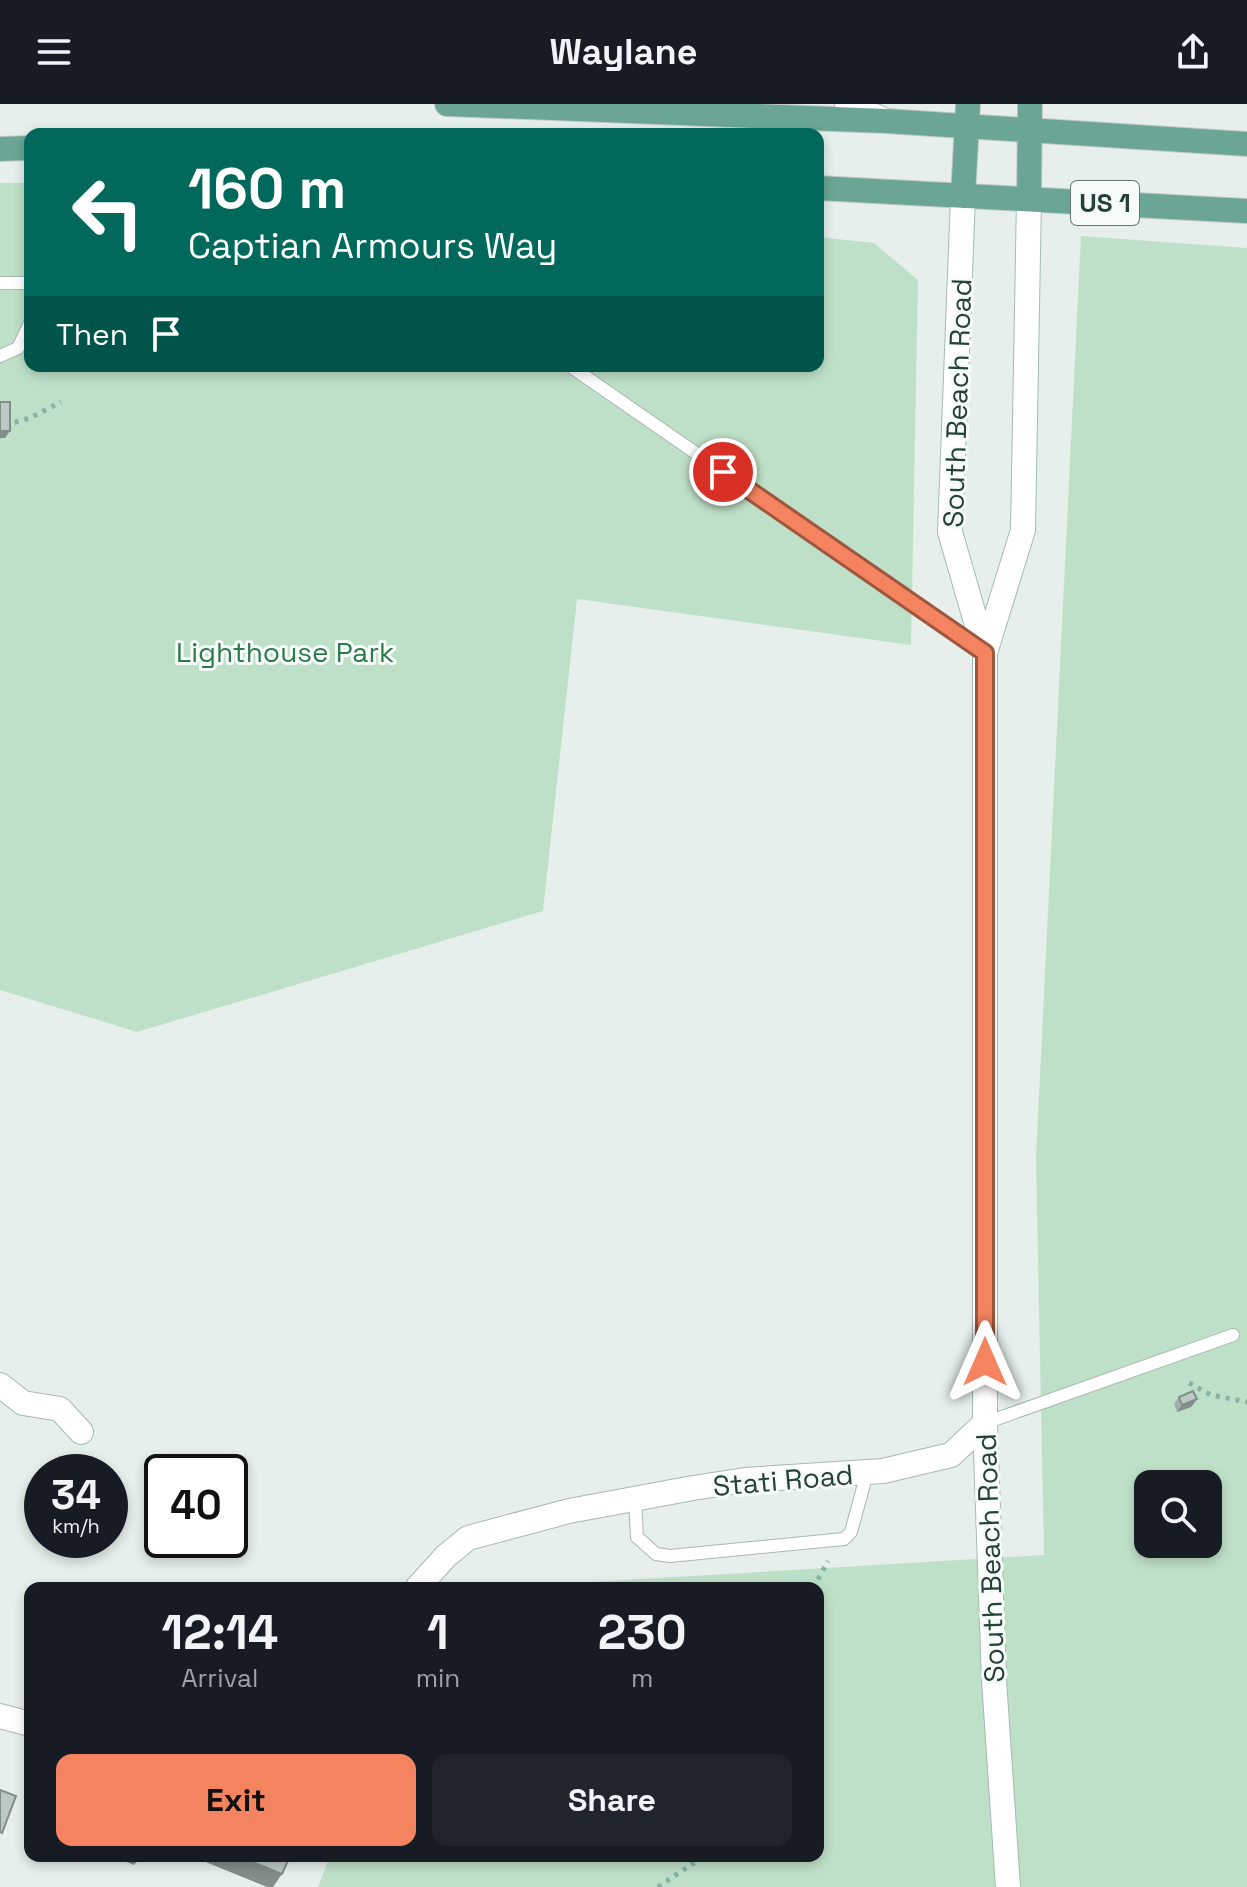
<!DOCTYPE html>
<html lang="en">
<head>
<meta charset="utf-8">
<style>
	:root { --surface:#171b24; --page:#20242c; --text:#f1f3f6; --muted:#9ea1a6; --accent:#f4845f }
	body { margin:0; font-family:"Space Grotesk",sans-serif; background:var(--page); color:var(--text); height:100vh; display:flex; flex-direction:column; font-size:30px; white-space:nowrap }
	* { box-sizing:border-box; margin:0 }
	p { font-size:26px; color:var(--muted) }
	.icon { flex:none; width:44px; height:44px; fill:none; stroke:currentColor; stroke-width:2; stroke-linecap:round; stroke-linejoin:round }
	.map { position:relative; flex:1; overflow:hidden }
	.details { position:absolute; left:24px; top:1478px; width:800px; height:280px; display:flex; flex-direction:column; background:var(--surface); border-radius:16px; box-shadow:0 4px 12px #0003 }
	.details>* { flex:none }
	.top-card { position:absolute; left:24px; top:24px; width:800px; height:244px; border-radius:16px; box-shadow:0 4px 12px #0003; background:#00695c; color:#fff; overflow:hidden }
	.fabs { position:absolute; left:1134px; top:1366px; display:grid; gap:16px }
	.fabs a { display:grid; place-items:center; width:88px; height:88px; border-radius:16px; background:var(--surface); box-shadow:0 4px 12px #0003; font-size:40px }
	.speed { position:absolute; left:24px; top:1350px; display:flex; gap:16px; font-size:40px; font-weight:700; text-align:center }
	.speed>* { display:grid; place-content:center; width:104px; height:104px; border-radius:50%; background:var(--surface); box-shadow:0 4px 12px #0003; line-height:1 }
	.speed small { font-size:20px; font-weight:400 }
	.speed .limit { border:4px solid #111; border-radius:12px; background:#fff; color:#111 }
	.pin { position:absolute; display:grid; place-items:center; width:68px; height:68px; color:#fff; margin:-34px; border:4px solid #fff; border-radius:50%; box-shadow:0 2px 8px #0007 }
	.me { position:absolute; width:88px; margin:-44px; rotate:0deg; stroke-linejoin:round; filter:drop-shadow(0 0 6px #0008) }
	.turn { display:flex; align-items:center; gap:28px; height:168px; padding:0 32px; font-size:36px }
	.turn .icon { width:104px; height:104px; stroke-width:2.5 }
	.turn b { display:block; font-size:56px; line-height:68px }
	.then { display:flex; align-items:center; height:76px; padding:0 32px; background:#0003; gap:16px; font-size:30px }
	.eta { display:flex; justify-content:space-evenly; align-items:center; height:136px; text-align:center }
	.eta b { font-size:48px; font-weight:700; line-height:56px }
	.button { display:flex; gap:16px; margin-top:auto; padding:16px 32px }
	.button a { flex:1; height:92px; border-radius:16px; background:var(--accent); color:#111; font-size:32px; font-weight:700; line-height:92px; text-align:center }
	.button a+a { background:var(--page); color:var(--text) }
	header { display:flex; justify-content:space-between; align-items:center; height:104px; padding:0 32px; background:var(--surface); font-size:36px; font-weight:700 }
	.map>svg:first-child { display:block }
</style>
</head>
<body>
<header><svg class="icon" aria-label="menu" viewBox="0 0 24 24"><path d="M4 6h16M4 12h16M4 18h16"/></svg>Waylane<svg class="icon" aria-label="share" viewBox="0 0 24 24"><path d="M12 15V3M7 8l5-5 5 5M5 13v7h14v-7"/></svg></header>
<div class="map">
<svg width="1247" height="1783" viewBox="0 0 1247 1783">
	<rect width="100%" height="100%" fill="#e6efeb"/>
	<path fill="#bfe0c8" fill-rule="evenodd" d="M 0,79 L 30,79 L 30,262 L 818,262 L 818,133 L 874,139 L 918,176 L 911,541 L 577,495 L 543,807 L 137,928 L 0,886 Z
		M 1081,132 L 1247,144 L 1247,1783 L 318,1783 L 330,1752 L 818,1752 L 818,1484 L 506,1483 L 1044,1451 L 1036,1054 ZM 1148,1380 L 1208,1380 L 1208,1440 L 1148,1440 Z"/>
	<g fill="none" stroke-linecap="round" stroke-linejoin="round">
		<defs>
			<path id="lane" d="M 0,179 L 30,179
				M 0,252 L 18,244 L 30,219
				M 570,262 L 982,547
				M 985,1319 L 1233,1231
				M 635,1397 L 637,1433 L 656,1450 L 670,1452 L 844,1435 L 851,1428 L 867,1369"/>
			<path id="street" d="M 847,0 L 884,16
				M 0,1281 L 23,1299 L 60,1305 L 81,1328
				M 417,1484 L 446,1452 L 468,1434 L 569,1407 L 693,1384 L 745,1376 L 883,1367 L 951,1351 L 985,1319
				M 0,1612 L 30,1620"/>
			<path id="secondary" d="M 963,92 L 950,428 L 985,549 L 985,1319 L 994,1576 L 1008,1783
				M 985,549 L 1023,426 L 1029,94"/>
			<path id="primary" d="M 447,0 L 886,17 L 1247,40
				M 0,45 L 30,44
				M 818,84 L 1247,107
				M 963,92 L 968,0
				M 1029,94 L 1030,0"/>
		</defs>
		<use href="#lane" stroke="#a8b8b2" stroke-width="14"/>
		<use href="#street" stroke="#a8b8b2" stroke-width="26"/>
		<use href="#secondary" stroke="#a4bbb3" stroke-width="26"/>
		<use href="#primary" stroke="#c2cac8" stroke-width="26"/>
		<path stroke="#86b3a5" stroke-width="5" stroke-dasharray="4 6" stroke-linecap="butt" d="M 5,321 L 30,314 L 61,298
			M 1189,1279 L 1211,1291 L 1247,1298
			M 813,1484 L 828,1457
			M 658,1783 L 698,1756 L 699,1752"/>
		<use href="#lane" stroke="#fff" stroke-width="12"/>
		<use href="#street" stroke="#fff" stroke-width="24"/>
		<use href="#secondary" stroke="#fff" stroke-width="24"/>
		<use href="#primary" stroke="#6aa596" stroke-width="24"/>
	</g>
	<path fill="#a1aea9" d="M 1179,1293 L 1197,1295 L 1191,1303 L 1177,1308 L 1174,1300 Z"/>
	<path fill="#838d89" d="M 0,327 L 10,327 L 5,334 L 0,334 Z
		M 1197,1295 L 1191,1303 L 1177,1308 L 1182,1301 Z
		M 112,1752 L 141,1752 L 134,1761 Z
		M 191,1752 L 238,1752 L 282,1770 L 273,1783 L 267,1783 Z"/>
	<path fill="#bbcac4" stroke="#838d89" stroke-width="2" d="M 0,298 L 10,298 L 10,327 L 0,327 Z
		M 1193,1287 L 1197,1295 L 1182,1301 L 1179,1293 Z
		M 0,1686 L 16,1692 L 2,1729 L 0,1728 Z
		M 238,1752 L 290,1752 L 282,1770 Z"/>
	<g fill="none" stroke-linecap="round" stroke-linejoin="round">
		<defs>
			<path id="route" d="M 723,368 L 985,549 L 985,1258"/>
		</defs>
		<use href="#route" stroke="#9f563e" stroke-width="20"/>
		<use href="#route" stroke="#f4845f" stroke-width="14"/>
	</g>
	<g text-anchor="middle" dominant-baseline="central" stroke-width="6" stroke-linejoin="round" paint-order="stroke">
		<rect fill="#f7fbf9" stroke="#637a73" stroke-width="2" x="1071" y="77" width="68" height="44" rx="6"/>
		<g font-size="26" font-weight="bold" fill="#24423a">
			<text x="1105" y="99">US 1</text>
		</g>
		<g font-size="28" fill="#24423a" stroke="#f7fbf9">
			<text transform="translate(957 299) rotate(-88)">South Beach Road</text>
			<text transform="translate(783 1376) rotate(-5)">Stati Road</text>
			<text transform="translate(990 1454) rotate(-92)">South Beach Road</text>
		</g>
		<g font-size="28" fill="#2d7a4b" stroke="#f7fbf9">
			<text x="285" y="548">Lighthouse Park</text>
		</g>
	</g>
</svg>
<div class="fabs">
<a><svg class="icon" aria-label="search" viewBox="0 0 24 24"><circle cx="10" cy="10" r="6"/><path d="M15 15l6 6"/></svg></a>
</div>
<div class="speed"><div>34<small>km/h</small></div><div class="limit">40</div></div>
<div class="pin" style="left:723px;top:368px;background:#d93025"><svg class="icon" aria-label="arrive" viewBox="0 0 24 24"><path d="M6 21V4h12l-3 4 3 4H6"/></svg></div>
<svg class="me" style="left:985px;top:1258px" viewBox="-20 -20 40 40"><path d="M0-17L14 15 0 8-14 15z" fill="#f4845f" stroke="#fff" stroke-width="4"/></svg>
<div class="top-card">
<div class="turn"><svg class="icon" aria-label="left" viewBox="0 0 24 24"><path d="M17 20v-9H6M10 6l-5 5 5 5"/></svg><div><b>160 m</b>Captian Armours Way</div></div>
<div class="then">Then<svg class="icon" aria-label="arrive" viewBox="0 0 24 24"><path d="M6 21V4h12l-3 4 3 4H6"/></svg></div>
</div>
<section class="details">
<div class="eta">
<div><b>12:14</b><p>Arrival</p></div>
<div><b>1</b><p>min</p></div>
<div><b>230</b><p>m</p></div>
</div>
<div class="button"><a>Exit</a><a>Share</a></div>
</section>
</div>
</body>
</html>
